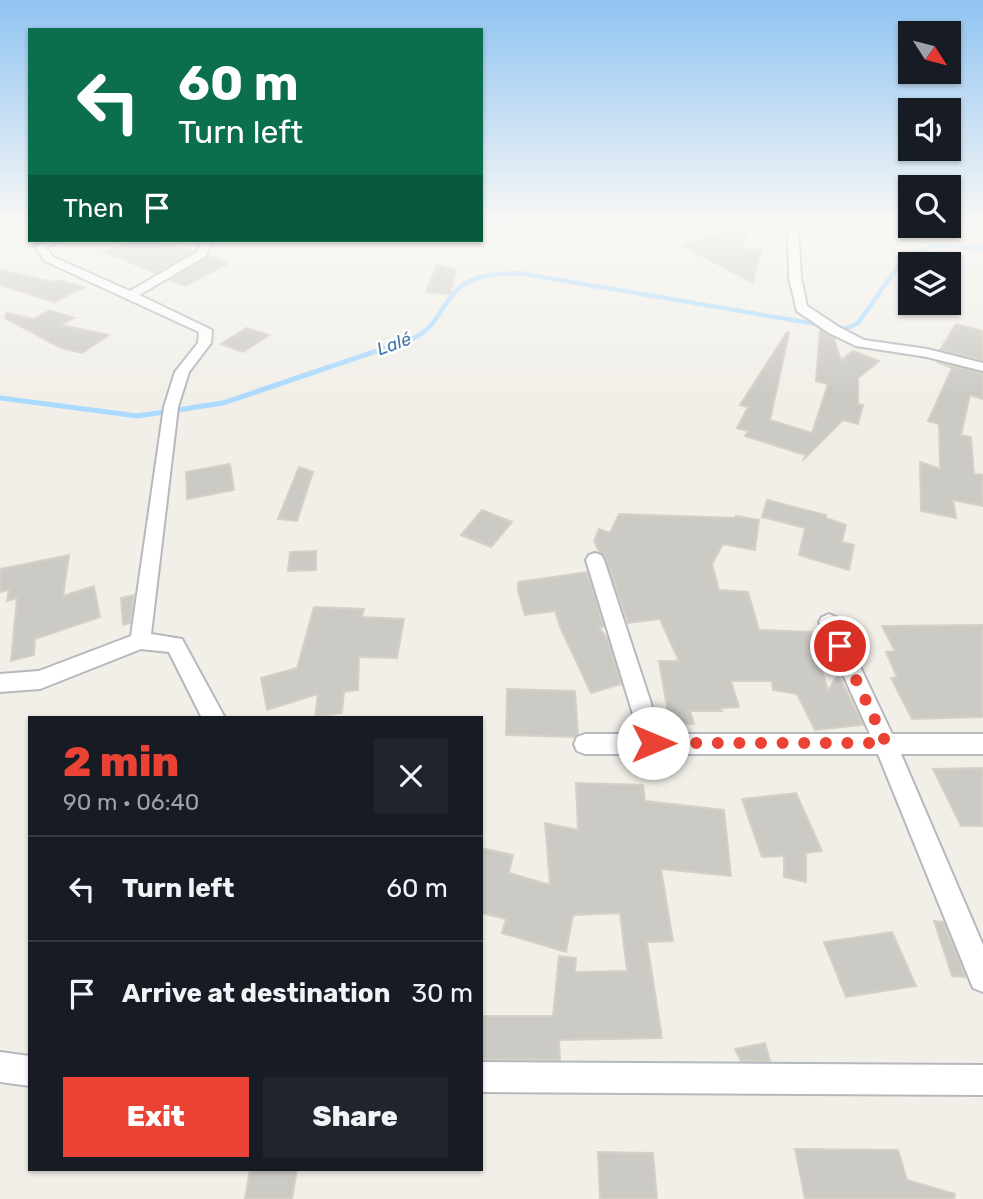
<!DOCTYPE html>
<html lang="en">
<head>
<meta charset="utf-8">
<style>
	:root { --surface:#171b24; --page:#20242c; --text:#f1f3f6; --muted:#9ea1a6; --line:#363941; --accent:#ea4335 }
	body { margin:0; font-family:Rubik,sans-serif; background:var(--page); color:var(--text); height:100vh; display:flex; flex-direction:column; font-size:26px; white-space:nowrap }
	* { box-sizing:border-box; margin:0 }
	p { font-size:23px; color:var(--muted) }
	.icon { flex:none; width:38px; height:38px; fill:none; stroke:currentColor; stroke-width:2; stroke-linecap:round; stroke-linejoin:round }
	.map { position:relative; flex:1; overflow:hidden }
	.details { position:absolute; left:28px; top:716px; width:455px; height:455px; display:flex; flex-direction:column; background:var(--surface); border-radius:0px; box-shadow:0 2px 5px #0004 }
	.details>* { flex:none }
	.hud { position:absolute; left:28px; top:28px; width:455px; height:214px; border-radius:0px; box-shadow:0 2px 5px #0004; background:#0b6e4f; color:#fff; overflow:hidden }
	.needle { width:46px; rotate:126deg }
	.controls { position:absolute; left:898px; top:21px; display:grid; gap:14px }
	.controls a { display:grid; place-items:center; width:63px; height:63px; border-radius:0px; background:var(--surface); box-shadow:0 2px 5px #0004; font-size:35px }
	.pin { position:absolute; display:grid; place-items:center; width:60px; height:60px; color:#fff; margin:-30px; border:4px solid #fff; border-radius:50%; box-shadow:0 2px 7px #0007 }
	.me { position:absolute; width:77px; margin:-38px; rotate:90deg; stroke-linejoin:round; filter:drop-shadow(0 0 5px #0008) }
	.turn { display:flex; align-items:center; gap:24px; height:147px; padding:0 35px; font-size:32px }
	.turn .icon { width:91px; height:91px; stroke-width:2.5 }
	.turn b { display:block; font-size:49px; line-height:60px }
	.then { display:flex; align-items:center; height:66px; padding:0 35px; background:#0003; gap:14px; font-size:26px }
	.round { display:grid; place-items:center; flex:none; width:74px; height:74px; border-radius:0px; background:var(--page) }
	.head { display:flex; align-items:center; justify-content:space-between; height:119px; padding:0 35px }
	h1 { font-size:42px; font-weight:800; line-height:52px; color:var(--accent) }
	.action { display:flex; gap:14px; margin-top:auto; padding:14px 35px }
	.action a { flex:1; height:80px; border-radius:0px; background:var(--accent); color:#fff; font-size:28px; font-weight:800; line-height:80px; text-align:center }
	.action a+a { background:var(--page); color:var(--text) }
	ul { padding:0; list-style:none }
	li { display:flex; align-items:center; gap:21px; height:105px; padding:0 35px; border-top:2px solid var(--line) }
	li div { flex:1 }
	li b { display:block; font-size:26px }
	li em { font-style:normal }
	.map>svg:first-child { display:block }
</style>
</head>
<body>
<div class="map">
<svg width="983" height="1199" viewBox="0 0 983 1199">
	<rect width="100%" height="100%" fill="#f1efe8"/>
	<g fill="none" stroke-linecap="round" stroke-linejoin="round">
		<path stroke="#aadaff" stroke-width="4.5" d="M 407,341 C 439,329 439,305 460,287 C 475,274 501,274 519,273 L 845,329 L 858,323 L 906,255 L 935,245 L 983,248"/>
		<path stroke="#aadaff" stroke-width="5" d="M 0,398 L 138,416 L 223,403 L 412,339"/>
	</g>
	<path fill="#cccac5" stroke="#d6d1c6" stroke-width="2" d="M 735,225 L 749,225 L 743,248 L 761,250 L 753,283 L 684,246 Z
		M 131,240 L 154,240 L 193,252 L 155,273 L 104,252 Z
		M 209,256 L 229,263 L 185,286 L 170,280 Z
		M 437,265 L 456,270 L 450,294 L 426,292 Z
		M 0,270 L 54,282 L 58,280 L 85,287 L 54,302 L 0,285 Z
		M 50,310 L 74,318 L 61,325 L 109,335 L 82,353 L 61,348 L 5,318 L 7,313 L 34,319 Z
		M 956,324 L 983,331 L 983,360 L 940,350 Z
		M 246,328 L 269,335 L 243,352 L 221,344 Z
		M 820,330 L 834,339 L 841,360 L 853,351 L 879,361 L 858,378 L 858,404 L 863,405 L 858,424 L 843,420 L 804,459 L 805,455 L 745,436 L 748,431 L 737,428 L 748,407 L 740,405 L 787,332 L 789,333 L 770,420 L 812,433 L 828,384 L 816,381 Z
		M 937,362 L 983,373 L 983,399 L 970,395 L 961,435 L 971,437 L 974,474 L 983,475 L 983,506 L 953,500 L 956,518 L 921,511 L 920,462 L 940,469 L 939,424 L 928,421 L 952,368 Z
		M 230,464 L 234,490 L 187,499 L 186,472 Z
		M 299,467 L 313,472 L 297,521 L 278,519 Z
		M 767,500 L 826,515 L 826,518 L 846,525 L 842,542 L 854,545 L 849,570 L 799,555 L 805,528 L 762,517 Z
		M 482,510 L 512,522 L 491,547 L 461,535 Z
		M 619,514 L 736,518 L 736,516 L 759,520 L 755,550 L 723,544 L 712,564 L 719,590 L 748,592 L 759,630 L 811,632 L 828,691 L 838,674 L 863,725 L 815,730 L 797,694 L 773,690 L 772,681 L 731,681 L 739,707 L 721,708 L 722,711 L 690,711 L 694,724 L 670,724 L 659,661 L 679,661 L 660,619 L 628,623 L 606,559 L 599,551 L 594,541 L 599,529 L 610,533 Z
		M 316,551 L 316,570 L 288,571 L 290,552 Z
		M 69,555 L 63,596 L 94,586 L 100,617 L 35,639 L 34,655 L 11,661 L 17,598 L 7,601 L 9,590 L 0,592 L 0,569 Z
		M 587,572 L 604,627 L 599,627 L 608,640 L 621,684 L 591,693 L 560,627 L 555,611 L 525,615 L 518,591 L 518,582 Z
		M 134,595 L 130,623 L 123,625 L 121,598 Z
		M 314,607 L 364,609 L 362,617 L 404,619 L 397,658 L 359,657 L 358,690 L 344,692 L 342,713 L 315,717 L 318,694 L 267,710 L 261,678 L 297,668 Z
		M 983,625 L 983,717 L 912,719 L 891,678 L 897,677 L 886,652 L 895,651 L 882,626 Z
		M 507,689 L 575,691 L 578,734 L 574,737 L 506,735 Z
		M 983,768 L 983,826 L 961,826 L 933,769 Z
		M 576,783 L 643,785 L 645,801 L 724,810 L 731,876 L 661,869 L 673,941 L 647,942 L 662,1038 L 559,1040 L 560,1060 L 481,1059 L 481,1016 L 553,1016 L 559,956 L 576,958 L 575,972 L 627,971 L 620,913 L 573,915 L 566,952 L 502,933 L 506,919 L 481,913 L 481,848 L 513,855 L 509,873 L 550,885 L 545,823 L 578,830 Z
		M 796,793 L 822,851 L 806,853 L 806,882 L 784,877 L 784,856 L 762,857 L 742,799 Z
		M 934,921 L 943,922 L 966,977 L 952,976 Z
		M 892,932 L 916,986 L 846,997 L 824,942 Z
		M 765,1043 L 770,1061 L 741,1061 L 735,1049 Z
		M 795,1149 L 898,1150 L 907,1180 L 955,1194 L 954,1199 L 805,1199 Z
		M 598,1152 L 653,1153 L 657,1199 L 600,1199 Z
		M 250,1169 L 297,1169 L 292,1199 L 245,1199 Z"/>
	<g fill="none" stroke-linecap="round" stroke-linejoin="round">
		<defs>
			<path id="street" d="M 788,225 L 798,225 L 801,278 L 807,306 L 839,327 L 864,340 L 927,349 L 983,363 L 983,371 L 927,357 L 856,346 L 829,333 L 797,311 L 789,278 Z
				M 48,240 L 63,240 L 46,247 L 53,257 L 130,291 L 197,252 L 203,240 L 213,240 L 206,256 L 139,295 L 212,330 L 211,343 L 189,372 L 178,407 L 151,634 L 182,639 L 225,718 L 202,718 L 169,652 L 141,649 L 40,689 L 0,692 L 0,674 L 39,671 L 131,636 L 164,407 L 175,372 L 198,343 L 199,332 L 45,261 L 35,246 Z
				M 595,553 L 601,555 L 604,560 L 661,734 L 870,734 L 819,622 L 822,617 L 829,614 L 836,617 L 839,622 L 892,734 L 983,734 L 983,754 L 901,754 L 983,945 L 983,992 L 973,988 L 878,754 L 585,754 L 577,751 L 574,744 L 577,737 L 585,734 L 639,734 L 586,560 L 589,555 Z
				M 0,1052 L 30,1056 L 30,1086 L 0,1082 Z
				M 481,1062 L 983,1065 L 983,1095 L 481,1092 Z"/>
		</defs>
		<use href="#street" stroke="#b5b8bc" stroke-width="4"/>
		<use href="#street" fill="#fff" fill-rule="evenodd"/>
	</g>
	<linearGradient id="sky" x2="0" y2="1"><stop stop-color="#8fc3f1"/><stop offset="0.57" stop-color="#f9f8f5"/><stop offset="1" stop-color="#f9f8f5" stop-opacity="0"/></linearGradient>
	<rect width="983" height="393" fill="url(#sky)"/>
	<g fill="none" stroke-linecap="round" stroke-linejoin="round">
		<path stroke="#ea4335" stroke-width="12" stroke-dasharray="0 21.6" d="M 653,743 L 886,743 L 840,646"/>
	</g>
	<g text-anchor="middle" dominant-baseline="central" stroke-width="5" stroke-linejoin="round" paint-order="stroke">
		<g font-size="18" font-style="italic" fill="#4174aa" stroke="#fff">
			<text transform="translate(394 344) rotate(-20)">Lalé</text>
		</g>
	</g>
</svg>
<div class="controls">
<a><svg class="needle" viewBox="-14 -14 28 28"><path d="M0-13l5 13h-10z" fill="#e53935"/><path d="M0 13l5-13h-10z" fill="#9ea1a6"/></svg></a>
<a><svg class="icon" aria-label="sound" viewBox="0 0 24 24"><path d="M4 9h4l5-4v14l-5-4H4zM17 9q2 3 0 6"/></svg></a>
<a><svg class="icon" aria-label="search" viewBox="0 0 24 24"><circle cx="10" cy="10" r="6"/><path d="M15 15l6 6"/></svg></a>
<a><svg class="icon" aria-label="layers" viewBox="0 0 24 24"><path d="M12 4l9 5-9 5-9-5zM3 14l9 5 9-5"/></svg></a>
</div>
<div class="pin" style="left:840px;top:646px;background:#d93025"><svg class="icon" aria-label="arrive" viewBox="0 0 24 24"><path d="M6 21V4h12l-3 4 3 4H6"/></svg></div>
<svg class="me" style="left:653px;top:743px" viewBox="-20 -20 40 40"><circle r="19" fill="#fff"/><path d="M0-13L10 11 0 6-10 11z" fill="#ea4335"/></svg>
<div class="hud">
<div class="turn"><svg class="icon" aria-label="left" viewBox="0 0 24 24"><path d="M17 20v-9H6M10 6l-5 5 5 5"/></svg><div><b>60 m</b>Turn left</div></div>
<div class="then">Then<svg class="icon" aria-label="arrive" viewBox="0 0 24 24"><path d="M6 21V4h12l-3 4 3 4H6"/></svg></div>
</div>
<section class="details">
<div class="head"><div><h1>2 min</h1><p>90 m · 06:40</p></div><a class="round"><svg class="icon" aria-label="close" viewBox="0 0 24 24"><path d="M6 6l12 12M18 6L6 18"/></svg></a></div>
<ul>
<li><svg class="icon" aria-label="left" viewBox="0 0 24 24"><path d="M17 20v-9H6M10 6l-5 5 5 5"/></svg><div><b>Turn left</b></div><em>60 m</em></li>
<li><svg class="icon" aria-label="arrive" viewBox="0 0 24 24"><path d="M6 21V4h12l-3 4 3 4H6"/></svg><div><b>Arrive at destination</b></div><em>30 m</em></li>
</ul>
<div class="action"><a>Exit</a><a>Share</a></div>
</section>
</div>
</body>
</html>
